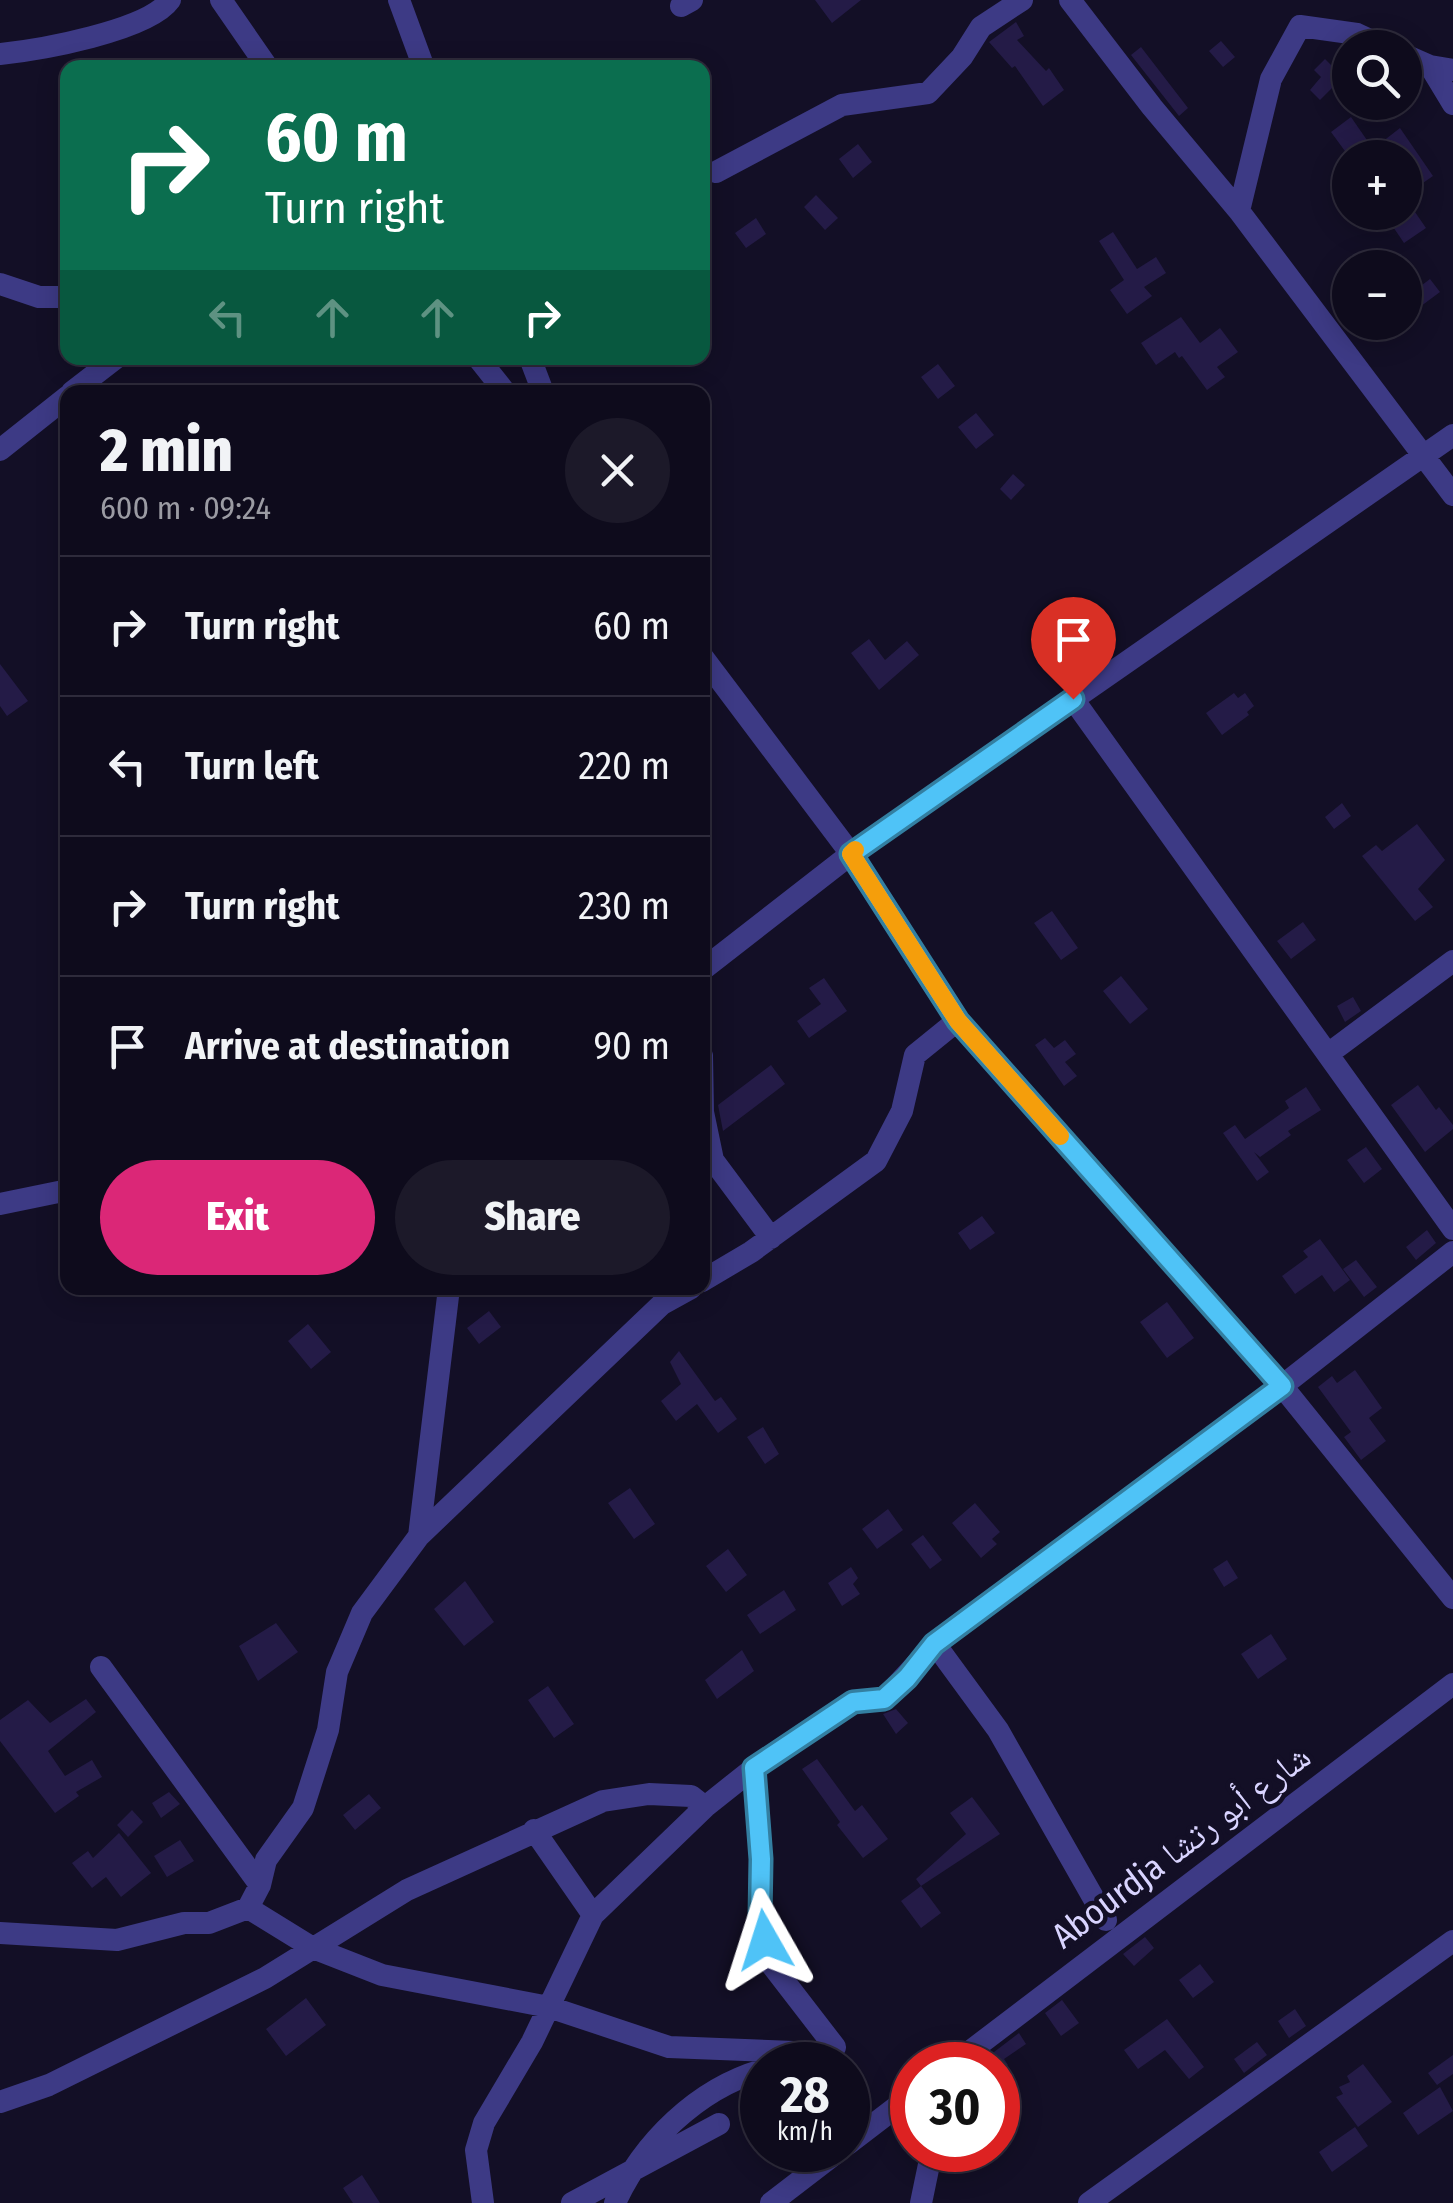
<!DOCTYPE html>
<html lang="en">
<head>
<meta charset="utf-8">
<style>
	:root { --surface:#0e0b1c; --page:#1c1929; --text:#f1f3f6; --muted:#9b9ba3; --line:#2e2b3b; --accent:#db2777 }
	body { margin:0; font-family:"Fira Sans Condensed","Noto Naskh Arabic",sans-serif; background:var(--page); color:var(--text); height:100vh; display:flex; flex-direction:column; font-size:38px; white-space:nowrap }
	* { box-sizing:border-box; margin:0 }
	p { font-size:32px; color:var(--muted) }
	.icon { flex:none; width:55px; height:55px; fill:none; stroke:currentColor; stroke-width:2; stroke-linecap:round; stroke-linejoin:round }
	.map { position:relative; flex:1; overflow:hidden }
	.panel { position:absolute; left:60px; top:385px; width:650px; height:910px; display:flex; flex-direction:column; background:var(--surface); border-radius:20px; box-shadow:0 5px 25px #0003,0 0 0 2px var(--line) }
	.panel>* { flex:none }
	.guide { position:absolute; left:60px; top:60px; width:650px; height:305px; border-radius:20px; box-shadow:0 5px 25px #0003,0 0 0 2px var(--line); background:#0b6e4f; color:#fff; overflow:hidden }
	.controls { position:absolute; left:1332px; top:30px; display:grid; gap:20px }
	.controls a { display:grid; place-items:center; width:90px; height:90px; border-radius:50%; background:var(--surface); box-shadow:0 5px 25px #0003,0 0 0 2px var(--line); font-size:50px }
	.speed { position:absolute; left:740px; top:2042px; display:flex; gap:20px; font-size:50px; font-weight:700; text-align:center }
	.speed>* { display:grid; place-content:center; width:130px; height:130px; border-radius:50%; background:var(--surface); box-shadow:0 5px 25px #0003,0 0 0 2px var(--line); line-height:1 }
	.speed small { font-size:25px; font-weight:400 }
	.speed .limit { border:15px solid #d22; background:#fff; color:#111 }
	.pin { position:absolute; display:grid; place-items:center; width:85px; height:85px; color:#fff; margin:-102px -42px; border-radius:50% 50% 50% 0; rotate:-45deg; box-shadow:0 0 10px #0007 }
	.pin .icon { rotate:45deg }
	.me { position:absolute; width:110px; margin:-55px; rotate:354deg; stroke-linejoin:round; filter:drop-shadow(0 0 8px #0008) }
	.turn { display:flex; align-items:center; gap:35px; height:210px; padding:0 40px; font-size:45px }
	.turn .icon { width:130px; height:130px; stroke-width:2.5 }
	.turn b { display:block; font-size:70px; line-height:85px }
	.lanes { display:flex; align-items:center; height:95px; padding:0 40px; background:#0003; justify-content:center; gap:50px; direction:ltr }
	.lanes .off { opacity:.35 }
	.round { display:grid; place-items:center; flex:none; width:105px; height:105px; border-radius:52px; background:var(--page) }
	.overview { display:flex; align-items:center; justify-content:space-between; height:170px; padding:0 40px }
	h1 { font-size:60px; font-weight:800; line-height:75px }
	.cta { display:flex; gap:20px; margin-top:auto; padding:20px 40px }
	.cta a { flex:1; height:115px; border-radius:60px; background:var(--accent); color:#fff; font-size:40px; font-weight:800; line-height:115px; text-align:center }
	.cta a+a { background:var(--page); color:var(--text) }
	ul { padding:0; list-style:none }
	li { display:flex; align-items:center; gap:30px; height:140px; padding:0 40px; border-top:2px solid var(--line) }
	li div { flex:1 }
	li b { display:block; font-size:38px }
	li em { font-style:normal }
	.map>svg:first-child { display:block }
</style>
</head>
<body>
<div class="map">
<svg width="1453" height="2203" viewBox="0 0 1453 2203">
	<rect width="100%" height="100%" fill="#130f26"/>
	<path fill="#241b47" d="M 815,0 L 861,0 L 832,23 Z
		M 1016,22 L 1024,36 L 1017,40 L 1046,71 L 1049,68 L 1064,90 L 1043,106 L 1015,66 L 1012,68 L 989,42 Z
		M 1221,41 L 1235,57 L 1223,67 L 1209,51 Z
		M 1141,47 L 1188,108 L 1179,116 L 1131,55 Z
		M 1325,59 L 1343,77 L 1320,100 L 1310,90 L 1321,77 L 1314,70 Z
		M 1351,117 L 1371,146 L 1350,158 L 1331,132 Z
		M 1400,128 L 1433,176 L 1420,185 L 1405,164 L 1405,158 L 1380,158 L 1373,149 Z
		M 858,144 L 872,162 L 853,178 L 839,159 Z
		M 816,195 L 838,218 L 825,230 L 804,207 Z
		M 1383,212 L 1415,212 L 1426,228 L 1404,243 Z
		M 756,218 L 766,234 L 746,248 L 735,233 Z
		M 1113,232 L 1137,269 L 1156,257 L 1166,273 L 1144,287 L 1152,296 L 1127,314 L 1110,290 L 1124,280 L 1099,241 Z
		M 1430,279 L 1440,292 L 1405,318 L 1405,298 Z
		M 1181,317 L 1200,343 L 1220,328 L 1238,352 L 1217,367 L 1225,377 L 1207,390 L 1182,356 L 1179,358 L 1175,352 L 1156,365 L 1141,343 Z
		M 938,364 L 955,386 L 938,399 L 921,377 Z
		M 976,413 L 994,435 L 976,449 L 958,427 Z
		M 1013,474 L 1025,485 L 1011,500 L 1000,489 Z
		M 869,639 L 885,660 L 907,641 L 919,655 L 879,690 L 851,653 Z
		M 0,664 L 28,701 L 7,716 L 0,706 Z
		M 1234,693 L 1238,698 L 1245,693 L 1254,706 L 1247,712 L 1249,715 L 1222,735 L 1206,713 Z
		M 1342,803 L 1351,816 L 1334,829 L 1325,817 Z
		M 1417,824 L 1445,860 L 1418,889 L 1433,907 L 1415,921 L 1362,856 L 1376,845 L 1382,851 Z
		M 1052,911 L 1078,948 L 1061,960 L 1034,923 Z
		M 1303,922 L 1316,940 L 1291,959 L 1277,941 Z
		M 1121,976 L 1148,1009 L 1130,1024 L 1103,991 Z
		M 824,978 L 847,1011 L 809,1038 L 797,1021 L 821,1004 L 809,988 Z
		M 1353,997 L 1361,1011 L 1345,1022 L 1337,1006 Z
		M 1045,1038 L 1054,1048 L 1065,1040 L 1076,1054 L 1065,1062 L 1077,1076 L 1064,1086 L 1035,1045 Z
		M 771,1065 L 785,1084 L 723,1131 L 718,1105 Z
		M 1418,1085 L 1436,1110 L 1439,1107 L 1453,1125 L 1453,1129 L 1425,1152 L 1391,1105 Z
		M 1306,1087 L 1321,1110 L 1288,1131 L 1291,1135 L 1260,1157 L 1254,1152 L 1269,1172 L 1257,1181 L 1223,1133 L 1235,1125 L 1245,1139 L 1289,1108 L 1285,1101 Z
		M 1366,1147 L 1382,1169 L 1364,1183 L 1347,1160 Z
		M 982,1216 L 995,1233 L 970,1250 L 958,1233 Z
		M 1427,1230 L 1436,1243 L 1416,1260 L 1406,1247 Z
		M 1320,1239 L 1350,1280 L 1334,1292 L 1322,1275 L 1295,1294 L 1282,1276 L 1308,1257 L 1303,1251 Z
		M 1356,1260 L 1377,1287 L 1364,1297 L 1343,1269 Z
		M 1167,1302 L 1194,1338 L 1167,1358 L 1140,1322 Z
		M 489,1311 L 501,1327 L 479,1344 L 467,1328 Z
		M 308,1324 L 331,1352 L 311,1369 L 288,1341 Z
		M 679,1351 L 715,1401 L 721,1397 L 737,1419 L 718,1433 L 697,1404 L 676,1421 L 661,1401 L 681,1384 L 670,1362 Z
		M 1355,1370 L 1382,1408 L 1369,1418 L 1386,1441 L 1361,1460 L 1344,1437 L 1351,1432 L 1318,1387 L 1332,1376 L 1337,1383 Z
		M 763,1427 L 779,1454 L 765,1464 L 747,1437 Z
		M 630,1488 L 655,1524 L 634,1539 L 608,1503 Z
		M 975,1503 L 1000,1532 L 992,1539 L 997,1544 L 981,1558 L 952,1523 Z
		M 888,1509 L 903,1530 L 877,1549 L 862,1529 Z
		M 923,1535 L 942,1560 L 930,1569 L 911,1544 Z
		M 728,1549 L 747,1575 L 726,1592 L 706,1566 Z
		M 1227,1560 L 1238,1578 L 1224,1587 L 1213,1569 Z
		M 851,1567 L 858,1578 L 853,1584 L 860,1594 L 842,1606 L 828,1583 Z
		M 465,1581 L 494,1622 L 464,1646 L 434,1609 Z
		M 784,1590 L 796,1610 L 760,1634 L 747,1615 Z
		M 276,1623 L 298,1652 L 258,1681 L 239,1646 Z
		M 1271,1634 L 1287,1659 L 1258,1679 L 1241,1654 Z
		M 742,1650 L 754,1671 L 717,1699 L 705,1680 Z
		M 548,1686 L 574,1724 L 554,1738 L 528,1700 Z
		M 86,1699 L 96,1712 L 48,1751 L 65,1776 L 92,1760 L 102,1777 L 76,1792 L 79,1796 L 55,1813 L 0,1741 L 0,1720 L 28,1700 L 50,1723 Z
		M 896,1709 L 908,1723 L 896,1734 L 883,1714 Z
		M 817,1759 L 855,1811 L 862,1805 L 888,1839 L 863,1858 L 837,1825 L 840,1822 L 802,1769 Z
		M 169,1792 L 180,1804 L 161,1818 L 152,1803 Z
		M 369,1794 L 381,1808 L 355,1830 L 343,1815 Z
		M 972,1797 L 1000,1834 L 921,1886 L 916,1879 L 966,1834 L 950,1813 Z
		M 132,1810 L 143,1822 L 128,1837 L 117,1825 Z
		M 119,1833 L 151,1873 L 121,1897 L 106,1877 L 92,1888 L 72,1863 L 88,1851 L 93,1858 Z
		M 180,1840 L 194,1861 L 167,1877 L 154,1856 Z
		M 921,1886 L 941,1913 L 921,1928 L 901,1901 Z
		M 1145,1937 L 1154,1948 L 1134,1966 L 1123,1954 Z
		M 1200,1964 L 1214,1982 L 1193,1998 L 1179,1980 Z
		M 306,1998 L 326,2025 L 286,2056 L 266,2029 Z
		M 1062,2000 L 1079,2023 L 1061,2036 L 1045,2013 Z
		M 1295,2009 L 1306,2026 L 1289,2038 L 1278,2021 Z
		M 1167,2019 L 1204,2067 L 1189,2079 L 1165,2050 L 1138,2069 L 1124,2050 Z
		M 1019,2033 L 1026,2044 L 1004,2059 L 1008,2065 L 977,2065 Z
		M 1257,2042 L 1267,2055 L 1244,2073 L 1234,2059 Z
		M 1453,2055 L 1453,2074 L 1437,2085 L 1428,2073 Z
		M 1363,2064 L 1392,2102 L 1358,2127 L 1336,2097 L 1343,2094 L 1339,2087 L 1350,2082 L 1347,2076 Z
		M 1440,2087 L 1453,2111 L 1418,2135 L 1403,2113 Z
		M 1355,2127 L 1368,2146 L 1332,2172 L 1319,2152 Z
		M 362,2175 L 380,2203 L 353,2203 L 343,2188 Z"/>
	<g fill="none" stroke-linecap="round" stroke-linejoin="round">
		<path stroke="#3d3a85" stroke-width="22" d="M 221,0 L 268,68
			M 399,0 L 424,68
			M 1070,0 L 1152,107 L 1239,211 L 1453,495
			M 681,6 L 692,0
			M 0,54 C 39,50 148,31 170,0
			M 1405,55 L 1430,66 L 1453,70
			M 1430,66 L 1453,104
			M 716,172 L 842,105 L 928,93 L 962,57 L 981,27 L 1022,0
			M 1239,211 L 1271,79 L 1300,26 L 1357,34 L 1387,48
			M 0,284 L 39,297 L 68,297
			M 478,358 L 505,392
			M 530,358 L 543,392
			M 72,392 L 116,358
			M 0,450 L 68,396
			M 702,656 L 851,854 L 957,1021 L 1282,1386 L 1453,1598
			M 1073,699 L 1453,1229
			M 702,970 L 851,854 L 1453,435
			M 1328,1054 L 1453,961
			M 702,1056 L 703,1112 L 713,1160 L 771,1238
			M 0,1204 L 68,1190
			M 702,1281 L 751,1252 L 876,1161 L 902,1111 L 915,1055 L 957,1021
			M 419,1536 L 449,1288
			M 101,1667 L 260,1885
			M 754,1768 L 761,1859 L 760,1917 L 771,1964 L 835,2047
			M 534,1830 L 593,1915
			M 248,1908 L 313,1948 L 382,1975 L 549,2007 L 669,2047 L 820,2053
			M 1106,1920 L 998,1730 L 935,1644 L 1282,1386 L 1453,1252
			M 0,1933 L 117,1940 L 184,1923 L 209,1923 L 248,1908 L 260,1885 L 266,1860 L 303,1808 L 328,1730 L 337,1672 L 362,1613 L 419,1536 L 662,1304 L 691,1288
			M 952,2065 L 1453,1684
			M 0,2102 L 49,2085 L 265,1978 L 407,1890 L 603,1801 L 649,1794 L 691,1796 L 705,1807
			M 848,2144 L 912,2095
			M 483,2203 L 476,2150 L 484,2123 L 532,2042 L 593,1915 L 705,1807 L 754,1768 L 853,1702 L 884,1699 L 935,1644
			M 572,2203 L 719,2124
			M 615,2203 C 643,2142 697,2089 762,2070
			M 771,2203 L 840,2150
			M 921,2203 L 932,2150
			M 1089,2203 L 1453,1941"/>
	</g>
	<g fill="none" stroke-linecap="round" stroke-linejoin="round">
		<defs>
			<path id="route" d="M 765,1940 L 760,1917 L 761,1859 L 754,1768 L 853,1702 L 884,1699 L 907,1678 L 934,1644 L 1282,1386 L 958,1021 L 851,854 L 1073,699"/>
		</defs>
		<use href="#route" stroke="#337fa1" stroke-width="25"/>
		<use href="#route" stroke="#4fc3f7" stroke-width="18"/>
		<path stroke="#f59e0b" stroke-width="18" d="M 855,850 L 851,854 L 958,1021 L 1060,1136"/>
	</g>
	<g text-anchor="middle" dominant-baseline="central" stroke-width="9" stroke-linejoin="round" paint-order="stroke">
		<g font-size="35" fill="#d9d4ff" stroke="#130f26">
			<text transform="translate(1181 1846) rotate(-37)">Abourdja شارع أبو رتشا</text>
		</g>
	</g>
</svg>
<div class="controls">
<a><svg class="icon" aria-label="search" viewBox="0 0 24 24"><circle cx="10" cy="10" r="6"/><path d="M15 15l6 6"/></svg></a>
<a>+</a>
<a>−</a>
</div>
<div class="speed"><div>28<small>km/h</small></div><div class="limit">30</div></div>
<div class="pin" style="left:1073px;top:699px;background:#d93025"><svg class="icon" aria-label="arrive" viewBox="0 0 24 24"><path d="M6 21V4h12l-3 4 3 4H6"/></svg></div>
<svg class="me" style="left:765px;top:1940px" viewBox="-20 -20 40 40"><path d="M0-17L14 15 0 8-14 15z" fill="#4fc3f7" stroke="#fff" stroke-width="4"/></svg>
<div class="guide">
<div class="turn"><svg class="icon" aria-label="right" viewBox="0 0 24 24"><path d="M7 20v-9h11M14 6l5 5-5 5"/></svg><div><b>60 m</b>Turn right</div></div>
<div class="lanes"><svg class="icon off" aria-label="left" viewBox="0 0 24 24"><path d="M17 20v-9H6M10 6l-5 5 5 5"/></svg><svg class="icon off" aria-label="ahead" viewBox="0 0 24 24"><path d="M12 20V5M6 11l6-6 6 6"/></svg><svg class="icon off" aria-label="ahead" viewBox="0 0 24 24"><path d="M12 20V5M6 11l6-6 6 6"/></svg><svg class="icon" aria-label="right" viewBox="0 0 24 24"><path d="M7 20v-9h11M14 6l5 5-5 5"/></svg></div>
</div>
<section class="panel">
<div class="overview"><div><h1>2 min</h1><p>600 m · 09:24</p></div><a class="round"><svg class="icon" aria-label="close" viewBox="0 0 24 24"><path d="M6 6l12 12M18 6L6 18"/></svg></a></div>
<ul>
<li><svg class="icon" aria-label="right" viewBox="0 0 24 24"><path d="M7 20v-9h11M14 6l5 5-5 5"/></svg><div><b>Turn right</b></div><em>60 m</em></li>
<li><svg class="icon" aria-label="left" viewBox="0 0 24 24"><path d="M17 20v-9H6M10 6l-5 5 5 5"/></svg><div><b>Turn left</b></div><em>220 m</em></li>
<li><svg class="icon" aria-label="right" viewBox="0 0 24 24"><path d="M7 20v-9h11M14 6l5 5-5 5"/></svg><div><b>Turn right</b></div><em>230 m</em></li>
<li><svg class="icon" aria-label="arrive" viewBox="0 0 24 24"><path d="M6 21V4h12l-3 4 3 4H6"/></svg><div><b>Arrive at destination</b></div><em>90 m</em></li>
</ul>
<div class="cta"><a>Exit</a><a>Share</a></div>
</section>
</div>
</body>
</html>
